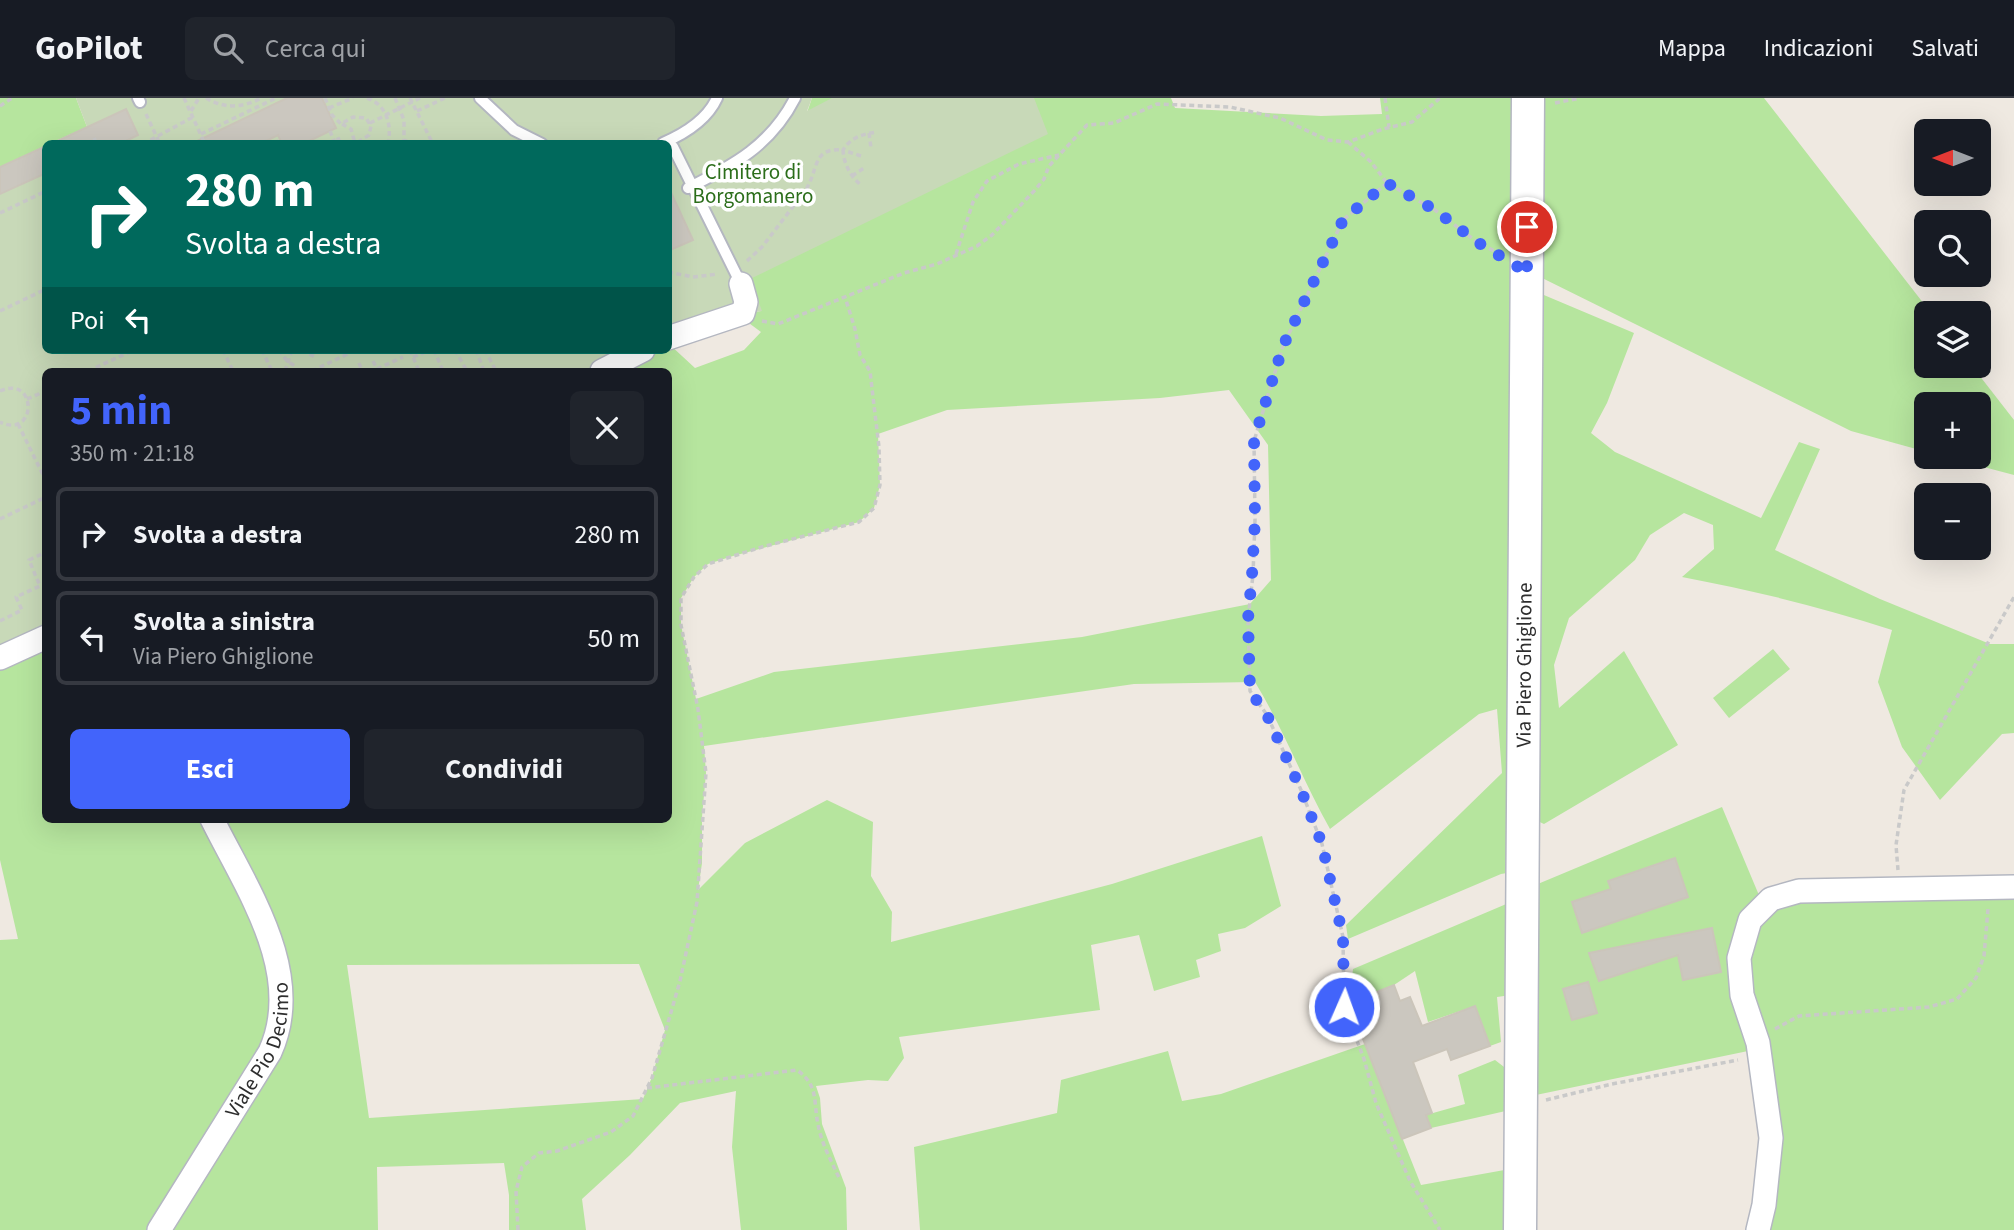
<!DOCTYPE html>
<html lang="it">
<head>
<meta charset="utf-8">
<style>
	:root { --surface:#171b24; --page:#20242c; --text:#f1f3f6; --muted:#9ea1a6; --line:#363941; --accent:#4264fb }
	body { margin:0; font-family:"Source Sans 3",sans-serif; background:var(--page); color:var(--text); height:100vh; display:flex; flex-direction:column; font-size:26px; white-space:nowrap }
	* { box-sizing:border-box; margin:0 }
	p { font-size:23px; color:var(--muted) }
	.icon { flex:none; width:38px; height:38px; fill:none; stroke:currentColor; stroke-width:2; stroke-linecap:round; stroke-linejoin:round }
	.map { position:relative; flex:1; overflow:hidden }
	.drawer { position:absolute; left:42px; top:270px; width:630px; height:455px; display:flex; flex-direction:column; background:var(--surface); border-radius:10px; box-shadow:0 7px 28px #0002 }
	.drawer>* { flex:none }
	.top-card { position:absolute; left:42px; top:42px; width:630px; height:214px; border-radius:10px; box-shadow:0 7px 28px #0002; background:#00695c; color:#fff; overflow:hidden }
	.needle { width:46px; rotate:270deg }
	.buttons { position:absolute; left:1914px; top:21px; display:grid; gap:14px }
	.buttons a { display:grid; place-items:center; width:77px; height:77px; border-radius:10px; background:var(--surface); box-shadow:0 7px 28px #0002; font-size:35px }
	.pin { position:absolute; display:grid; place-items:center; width:60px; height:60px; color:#fff; margin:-30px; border:4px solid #fff; border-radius:50%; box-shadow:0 2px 7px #0007 }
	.me { position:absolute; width:77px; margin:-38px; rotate:2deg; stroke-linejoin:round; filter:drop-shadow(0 0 5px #0008) }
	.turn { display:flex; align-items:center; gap:24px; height:147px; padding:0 28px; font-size:32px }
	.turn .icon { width:91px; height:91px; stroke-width:2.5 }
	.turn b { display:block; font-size:49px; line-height:60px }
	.then { display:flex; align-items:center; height:66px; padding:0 28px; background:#0003; gap:14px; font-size:26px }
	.round { display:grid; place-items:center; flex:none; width:74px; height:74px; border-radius:10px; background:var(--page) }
	.headline { display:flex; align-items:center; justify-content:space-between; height:119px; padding:0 28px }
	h1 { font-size:42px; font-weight:700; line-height:52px; color:var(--accent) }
	.primary-button { display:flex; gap:14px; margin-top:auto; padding:14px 28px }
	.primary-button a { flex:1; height:80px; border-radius:10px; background:var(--accent); color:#fff; font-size:28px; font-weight:700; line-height:80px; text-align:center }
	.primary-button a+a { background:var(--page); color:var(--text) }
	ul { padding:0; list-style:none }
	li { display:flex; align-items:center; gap:21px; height:94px; margin:0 14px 10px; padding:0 14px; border:4px solid var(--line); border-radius:10px }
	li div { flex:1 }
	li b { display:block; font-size:26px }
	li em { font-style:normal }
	header { display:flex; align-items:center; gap:42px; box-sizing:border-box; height:98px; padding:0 35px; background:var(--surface); border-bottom:2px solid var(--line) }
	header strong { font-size:33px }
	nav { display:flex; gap:38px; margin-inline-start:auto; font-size:24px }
	.search { width:490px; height:63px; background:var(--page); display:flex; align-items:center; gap:18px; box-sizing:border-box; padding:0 24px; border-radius:10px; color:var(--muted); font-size:26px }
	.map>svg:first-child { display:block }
</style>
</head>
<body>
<header>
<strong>GoPilot</strong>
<div class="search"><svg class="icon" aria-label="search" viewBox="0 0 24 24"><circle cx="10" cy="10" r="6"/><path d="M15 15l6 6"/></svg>Cerca qui</div>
<nav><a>Mappa</a><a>Indicazioni</a><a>Salvati</a></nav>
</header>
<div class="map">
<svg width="2014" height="1132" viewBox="0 0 2014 1132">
	<rect width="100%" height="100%" fill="#efe9e1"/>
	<path fill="#b6e59e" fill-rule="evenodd" d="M 0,0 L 76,0 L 87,29 L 51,45 L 46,46 L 45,48 L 0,69 Z
		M 812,0 L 1171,0 L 1175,10 L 1321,18 L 1382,16 L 1380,0 L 1512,0 L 1513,774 L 1501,776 L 1348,841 L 1346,827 L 1502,675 L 1497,611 L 1479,616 L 1330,731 C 1303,683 1284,632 1255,584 L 1134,586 L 704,648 L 706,675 L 702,719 L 702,765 L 698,792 L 745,745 L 827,702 L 873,724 L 871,778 L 892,814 L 891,844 L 1112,786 L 1262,738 L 1281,808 L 1245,830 L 1218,836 L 1221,853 L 1196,862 L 1200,879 L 1154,893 L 1139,837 L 1091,847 L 1100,912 L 899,939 L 904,960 L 888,983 L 868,982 L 816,988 L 820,1000 L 822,1026 L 846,1090 L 847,1132 L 741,1132 L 732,1049 L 736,993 L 680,1005 L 630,1057 L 582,1101 L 586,1132 L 509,1132 L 509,1097 L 504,1065 L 377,1069 L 378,1132 L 0,1132 L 0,842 L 18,841 L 0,762 L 0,560 L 45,539 L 46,721 L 668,721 L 668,273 L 602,273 L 643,252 L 668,252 L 669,246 L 695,270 L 744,252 L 761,234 L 738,217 L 761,213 L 750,182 ZM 1229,292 L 1268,347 L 1271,482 L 1250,506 L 1082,539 L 774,574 L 696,601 L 681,527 L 681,500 L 694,479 L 708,466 L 733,458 L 859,424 L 874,410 L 880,387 L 878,336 L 947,312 L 1160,300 ZM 639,866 L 665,932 L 652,979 L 643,1001 L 369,1020 L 347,867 Z
		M 1535,0 L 1764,0 L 1931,215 L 1927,215 L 1927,268 L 1972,268 L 2014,322 L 2014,377 L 1946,359 L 1979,359 L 1979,306 L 1927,306 L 1927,354 L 1851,333 L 1532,175 Z
		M 1532,192 L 1634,235 L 1607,305 L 1591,335 L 1615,354 L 1761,420 L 1799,344 L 1820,351 L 1775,452 L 1880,501 L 1990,546 L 2014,546 L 2014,635 L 2002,636 L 1940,702 L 1902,649 L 1878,584 L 1892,532 C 1822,509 1755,493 1682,479 L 1714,451 L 1713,427 L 1684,415 L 1650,437 L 1635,462 L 1569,520 L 1554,567 L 1559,610 L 1624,553 L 1678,647 L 1544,726 L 1531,720 Z
		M 1773,551 L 1790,571 L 1729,620 L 1713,600 Z
		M 1722,709 L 1761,802 L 1744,816 L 1748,953 L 1531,998 L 1533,788 Z
		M 2014,796 L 2014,1132 L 1767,1132 L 1745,861 C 1757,818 1757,815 1799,798 Z
		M 1511,804 L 1511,897 L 1497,899 L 1501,944 L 1490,948 L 1475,908 L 1428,924 L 1415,873 L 1394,887 L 1349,905 L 1353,871 Z
		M 1365,946 L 1421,1087 L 1510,1071 L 1509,1132 L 920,1132 L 914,1049 L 1057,1015 L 1061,982 L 1168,953 L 1182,1003 L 1221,996 Z
		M 1495,962 L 1508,972 L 1510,1012 L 1431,1030 L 1426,1017 L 1465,1006 L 1458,977 Z"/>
	<path fill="#c8d9b8" d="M 76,0 L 812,0 L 807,13 L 832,0 L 1034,0 L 1048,36 L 750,181 L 762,213 L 738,217 L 669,240 L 668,46 L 51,46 L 87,29 Z
		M 45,48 L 46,252 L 643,252 L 602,273 L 46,273 L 45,539 L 0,560 L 0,69 Z"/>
	<path fill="#cbc7bf" stroke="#cbc5ba" stroke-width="2" d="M 287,0 L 322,0 L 336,30 L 303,46 L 282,46 L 278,37 L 260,46 L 191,46 Z
		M 126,11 L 138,37 L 120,46 L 51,46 Z
		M 46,48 L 46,75 L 0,96 L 0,69 Z
		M 668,88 L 693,142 L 668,153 Z
		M 1675,760 L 1688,799 L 1582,835 L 1572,804 L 1611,791 L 1608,783 Z
		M 1712,830 L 1721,874 L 1683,882 L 1678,857 L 1599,883 L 1589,855 Z
		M 1588,884 L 1597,915 L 1572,922 L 1563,891 Z
		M 1394,887 L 1400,903 L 1410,899 L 1422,928 L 1475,908 L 1490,948 L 1451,962 L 1447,951 L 1413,964 L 1432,1015 L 1426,1017 L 1431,1030 L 1402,1041 L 1349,905 Z"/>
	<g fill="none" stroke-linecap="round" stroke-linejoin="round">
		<defs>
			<path id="lane" d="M 138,0 L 140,4
				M 480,0 L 514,32 L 542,46
				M 663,45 C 684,36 707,22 717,0
				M 668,47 L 673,49 L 741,186
				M 688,90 C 734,67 771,47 795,0"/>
			<g id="street">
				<path d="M 668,240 L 743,215 L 746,204 L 741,186"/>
				<path d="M 602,273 L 643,252"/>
				<path d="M 0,560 L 46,539"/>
				<path id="s1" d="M 159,1132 L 270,954 C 306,875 246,790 212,721"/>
				<path d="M 1758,1132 L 1764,1107 L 1771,1040 L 1758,945 L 1742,897 L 1739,860 L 1750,822 L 1771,801 L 1799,793 L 2014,789"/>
			</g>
			<g id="secondary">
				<path id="s2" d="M 1520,1132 L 1528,0"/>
			</g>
		</defs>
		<use href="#lane" stroke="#b4b7c1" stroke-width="14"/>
		<use href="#street" stroke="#b4b7c1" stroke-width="26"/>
		<use href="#secondary" stroke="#b4b7c1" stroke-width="35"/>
		<path stroke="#c9c9c9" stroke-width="3.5" stroke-dasharray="5 3.5" stroke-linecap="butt" d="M 184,0 L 205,46
			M 206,0 C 224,11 243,10 261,0
			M 325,0 L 332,17 L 341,26 L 353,19 L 366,20 L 371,28 L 369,37 L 355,46
			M 367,0 C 387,7 392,27 388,46
			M 395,0 L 404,22 L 404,46
			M 410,0 L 433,46
			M 1385,0 L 1389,29
			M 1555,5 L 1580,0
			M 0,8 L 12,0
			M 329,10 L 353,0
			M 191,13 L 199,0
			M 417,13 L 445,0
			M 146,16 L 160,46
			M 370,25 L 420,0
			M 342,26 L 351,31 L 355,45
			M 330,33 L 334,43
			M 869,35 L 871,50
			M 201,36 L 276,0
			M 94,40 L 97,46
			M 404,42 L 413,46
			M 1348,44 L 1371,64 L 1387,85 L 1435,112 L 1477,144 L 1500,156
			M 143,46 L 193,19
			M 277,46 L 276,44 L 280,42
			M 309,46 L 316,42 L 318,46
			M 329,46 L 340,40
			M 861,58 L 843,52 C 851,39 863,36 877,34
			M 852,78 L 864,70
			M 1387,85 L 1343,122 L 1283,248 L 1254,343 L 1255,422 L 1253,477 L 1248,521 L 1250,593 L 1267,617 L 1301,692 L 1322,746 L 1343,839 L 1344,909 L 1364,961 L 1376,1005 L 1410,1083 L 1440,1132
			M 0,115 L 46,93
			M 956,156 L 973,104 L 987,83 L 1019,66 L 1059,57
			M 747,163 L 762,149 L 805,93 C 819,73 811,49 843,52 C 844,67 851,79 862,88
			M 668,174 L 693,179 L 718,176
			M 0,213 L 46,191
			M 762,223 L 778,226 L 904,175 L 937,166 L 977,148 L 992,137 L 1035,92 L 1044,81 L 1049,68 L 1087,27 L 1114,25 L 1157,6 L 1230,9 L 1280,20 L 1327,42 L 1348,44 L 1383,31 L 1412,24 L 1440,0
			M 223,252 L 233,273
			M 262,252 L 272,273
			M 279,252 L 287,263 L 295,268
			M 302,252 L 315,259
			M 410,252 L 419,273
			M 434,252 L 443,273
			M 455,252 L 467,273
			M 476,252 L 484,273
			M 485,252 L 496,273
			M 413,259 L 430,252
			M 373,263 L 378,273
			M 359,265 L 362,273
			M 377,271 L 403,259
			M 88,273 L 134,252
			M 285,273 L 292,252
			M 312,273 L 356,252
			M 0,293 C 38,276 37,342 0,324
			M 27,301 L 46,293
			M 18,326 L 46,383
			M 0,421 L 46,399
			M 0,523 L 22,512 L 16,499 L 40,488 L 29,462 L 46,454
			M 1898,772 L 1896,747 L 1904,692 L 2014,499
			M 1775,931 L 1799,918 L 1929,909 L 1957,901 L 1976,880 L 1984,858 L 1988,811
			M 647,990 L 797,972 C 819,988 813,1002 818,1026 C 821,1045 832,1064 840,1082
			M 1546,1002 L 1612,986 L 1738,962
			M 518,1132 L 516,1093 L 522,1069 L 539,1055 L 557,1053 L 611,1034 L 633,1018 L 652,980 L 680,883 L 697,804 L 706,675 L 698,611 L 681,527 L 681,500 L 694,479 L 708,466 L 762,449 L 859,424 L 874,410 L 880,387 L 879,349 L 873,299 L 870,273 L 860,257 L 855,231 L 845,199"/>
		<use href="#lane" stroke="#fff" stroke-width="10"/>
		<use href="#street" stroke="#fff" stroke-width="23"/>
		<use href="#secondary" stroke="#fff" stroke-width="32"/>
	</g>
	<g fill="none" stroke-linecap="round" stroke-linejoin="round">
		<path stroke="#4264fb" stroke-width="12" stroke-dasharray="0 21.6" d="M 1344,909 L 1343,839 L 1322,746 L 1301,692 L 1267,617 L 1250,593 L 1248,521 L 1252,477 L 1255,422 L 1254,342 L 1283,248 L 1343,122 L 1387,85 L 1435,112 L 1477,144 L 1518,169 L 1527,177 L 1527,129"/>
	</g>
	<g text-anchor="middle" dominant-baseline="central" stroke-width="7" stroke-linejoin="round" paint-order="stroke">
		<g font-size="21" fill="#2c6e1b" stroke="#fff">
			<text x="753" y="74">Cimitero di<tspan x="753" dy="24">Borgomanero</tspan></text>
		</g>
		<g font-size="21" fill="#2e2e2e" stroke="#fff">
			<text stroke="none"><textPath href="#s2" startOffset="565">Via Piero Ghiglione</textPath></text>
			<text stroke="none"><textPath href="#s1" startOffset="208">Viale Pio Decimo</textPath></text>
		</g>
	</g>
</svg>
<div class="buttons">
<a><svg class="needle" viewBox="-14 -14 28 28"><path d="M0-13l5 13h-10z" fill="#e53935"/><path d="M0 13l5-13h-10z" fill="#9ea1a6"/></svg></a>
<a><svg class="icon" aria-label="search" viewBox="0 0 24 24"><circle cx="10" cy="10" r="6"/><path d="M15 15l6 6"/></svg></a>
<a><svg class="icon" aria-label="layers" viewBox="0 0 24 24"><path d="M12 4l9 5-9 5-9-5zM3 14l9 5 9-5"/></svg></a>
<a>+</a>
<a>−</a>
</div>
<div class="pin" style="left:1527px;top:129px;background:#d93025"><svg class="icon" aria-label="arrive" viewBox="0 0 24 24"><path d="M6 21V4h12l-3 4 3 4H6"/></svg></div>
<svg class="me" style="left:1344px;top:909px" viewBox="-20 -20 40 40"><circle r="17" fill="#4264fb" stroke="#fff" stroke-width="3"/><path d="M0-11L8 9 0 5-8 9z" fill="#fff"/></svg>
<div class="top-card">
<div class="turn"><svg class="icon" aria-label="right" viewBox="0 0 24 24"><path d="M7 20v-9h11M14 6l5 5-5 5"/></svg><div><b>280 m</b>Svolta a destra</div></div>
<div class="then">Poi<svg class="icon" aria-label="left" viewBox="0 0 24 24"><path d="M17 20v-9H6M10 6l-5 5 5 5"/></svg></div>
</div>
<section class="drawer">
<div class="headline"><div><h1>5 min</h1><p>350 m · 21:18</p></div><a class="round"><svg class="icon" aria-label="close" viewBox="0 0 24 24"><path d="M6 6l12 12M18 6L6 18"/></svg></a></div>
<ul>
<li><svg class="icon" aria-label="right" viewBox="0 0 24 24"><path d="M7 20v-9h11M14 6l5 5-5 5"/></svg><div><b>Svolta a destra</b></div><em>280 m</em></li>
<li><svg class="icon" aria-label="left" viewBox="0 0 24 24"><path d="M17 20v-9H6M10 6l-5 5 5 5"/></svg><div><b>Svolta a sinistra</b><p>Via Piero Ghiglione</p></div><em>50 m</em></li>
</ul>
<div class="primary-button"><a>Esci</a><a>Condividi</a></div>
</section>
</div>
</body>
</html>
